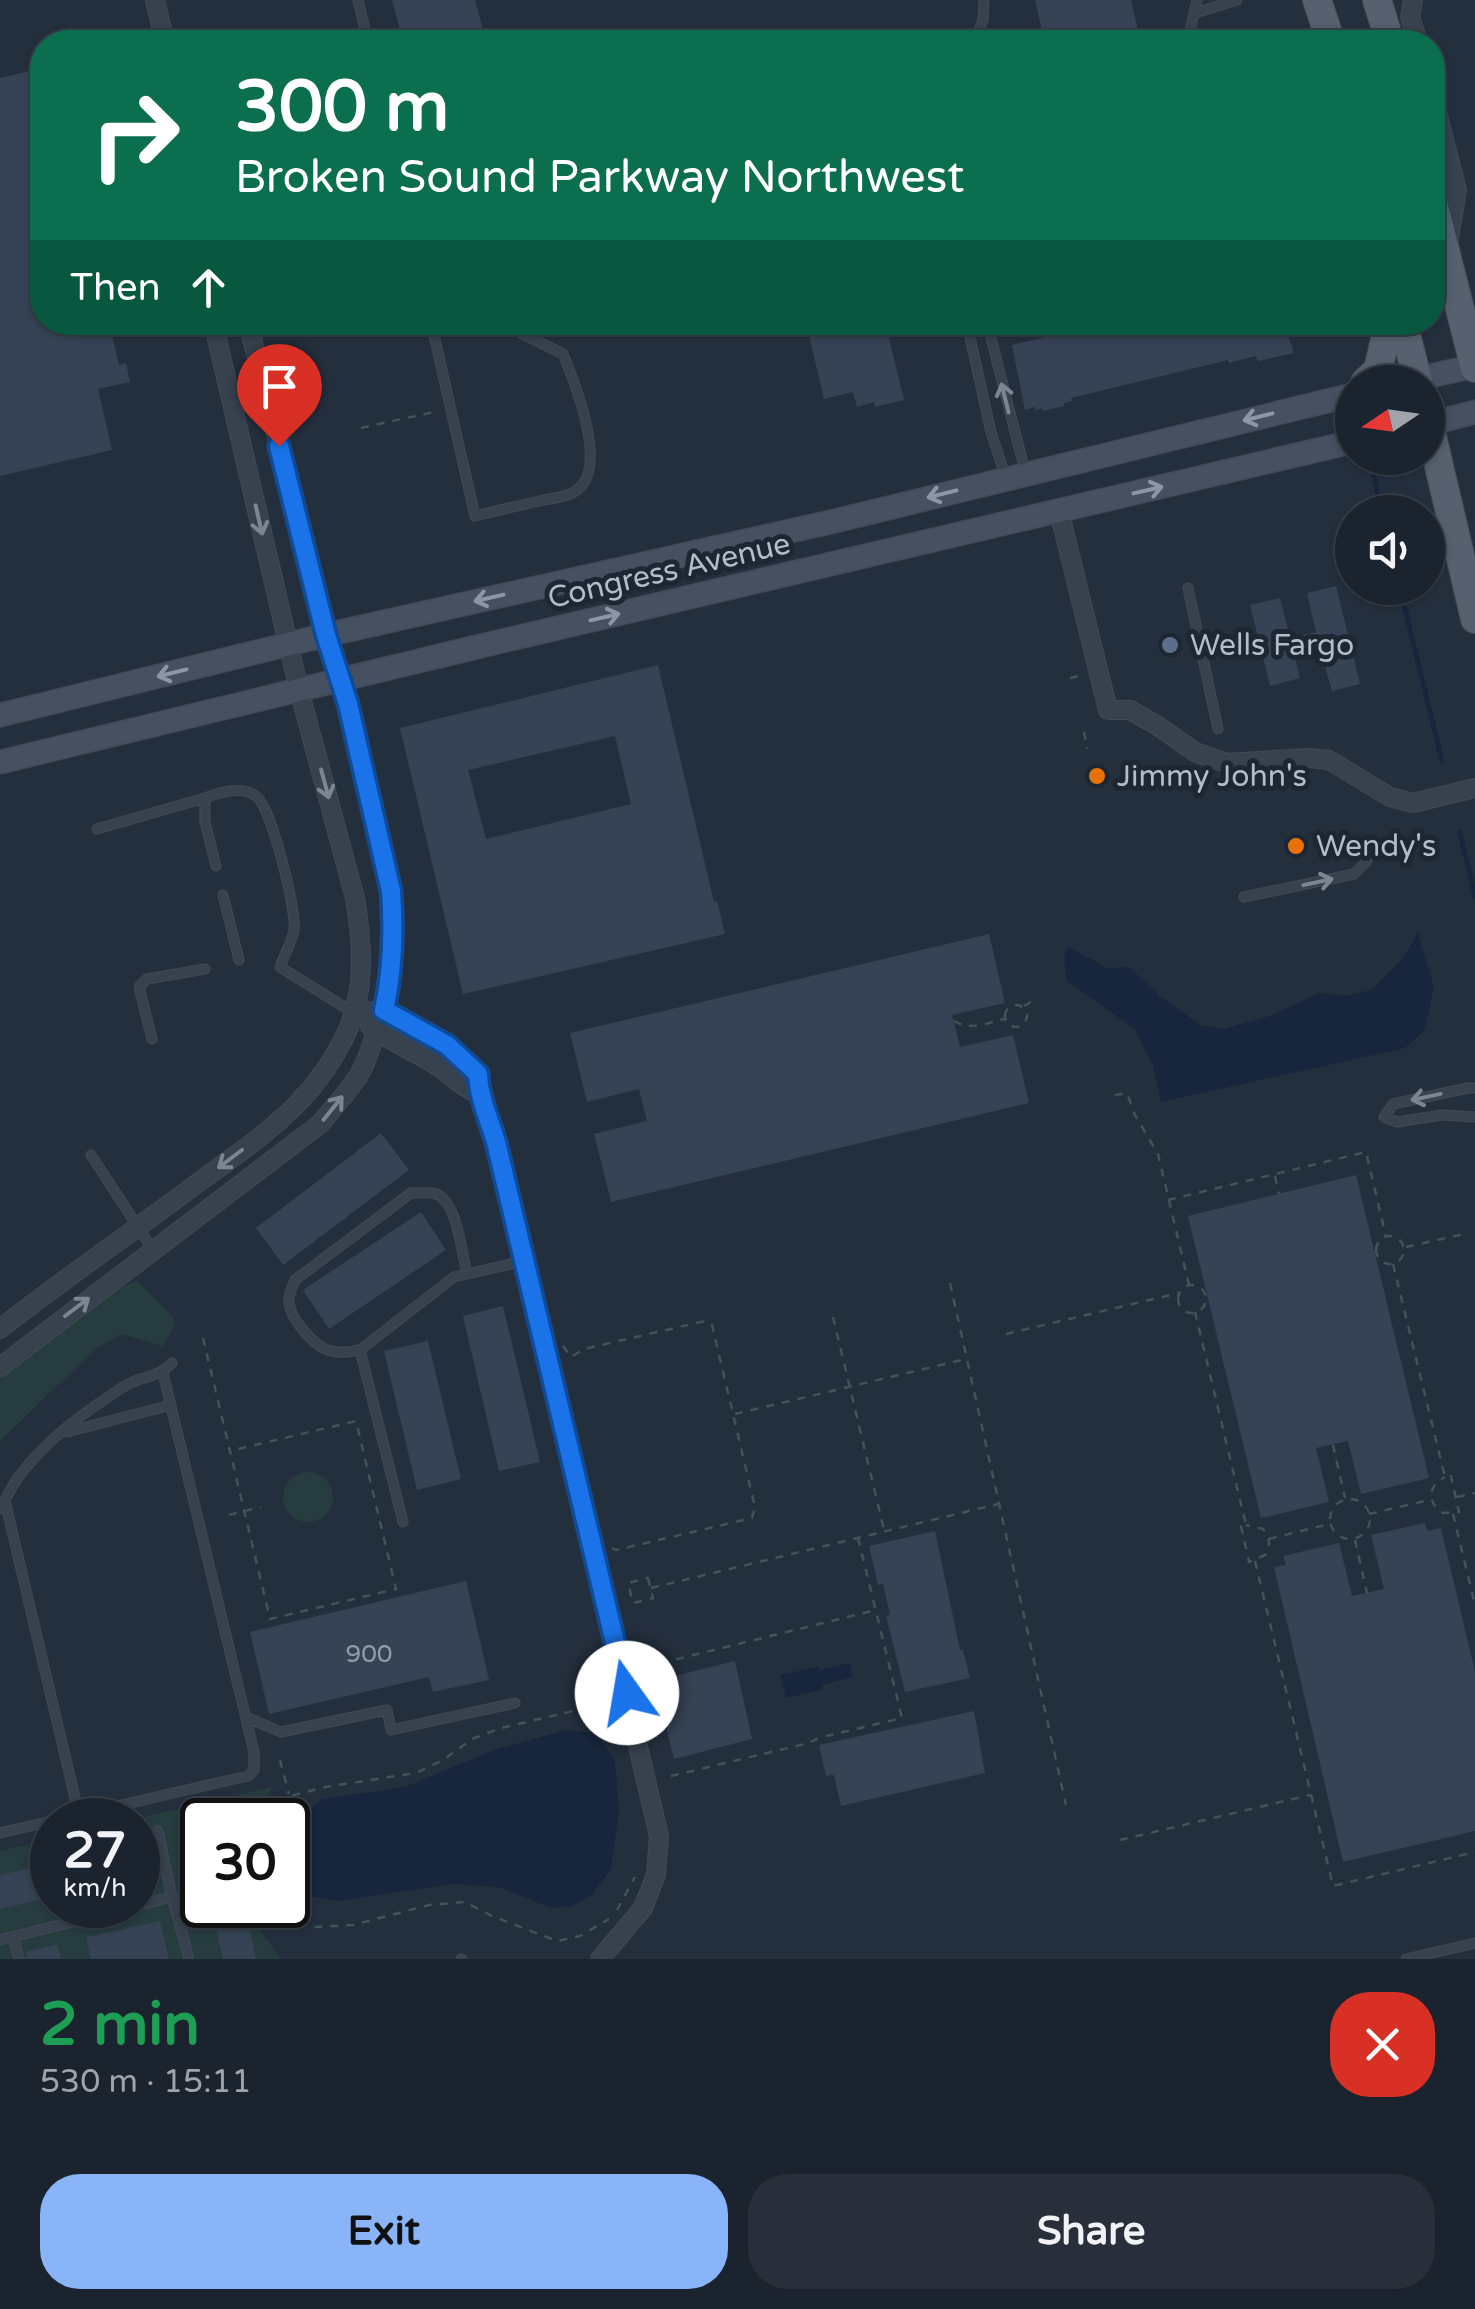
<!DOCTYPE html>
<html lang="en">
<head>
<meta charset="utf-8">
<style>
	:root { --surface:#1b232e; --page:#282f3a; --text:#f1f3f6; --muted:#a0a4aa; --line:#39404a; --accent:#8ab4f8 }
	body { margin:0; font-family:"Varela Round",sans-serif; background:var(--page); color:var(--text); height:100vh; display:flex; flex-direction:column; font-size:38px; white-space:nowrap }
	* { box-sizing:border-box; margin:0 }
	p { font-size:32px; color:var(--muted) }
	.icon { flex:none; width:55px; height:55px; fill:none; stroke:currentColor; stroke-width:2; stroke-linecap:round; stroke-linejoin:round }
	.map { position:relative; height:1959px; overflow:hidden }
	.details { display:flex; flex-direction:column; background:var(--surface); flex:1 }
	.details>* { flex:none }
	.banner { position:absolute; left:30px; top:30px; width:1415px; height:305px; border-radius:40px; box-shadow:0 2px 8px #0004,0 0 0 2px var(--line); background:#0b6e4f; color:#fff; overflow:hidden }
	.needle { width:65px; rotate:257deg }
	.controls { position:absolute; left:1335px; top:365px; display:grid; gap:20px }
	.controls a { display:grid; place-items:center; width:110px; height:110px; border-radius:50%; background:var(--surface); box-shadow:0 2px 8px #0004,0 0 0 2px var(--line); font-size:50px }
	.speed { position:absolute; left:30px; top:1798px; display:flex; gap:20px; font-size:50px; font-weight:700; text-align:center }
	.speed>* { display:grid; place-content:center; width:130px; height:130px; border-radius:50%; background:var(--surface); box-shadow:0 2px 8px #0004,0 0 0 2px var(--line); line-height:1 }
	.speed small { font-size:25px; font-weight:400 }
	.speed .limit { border:5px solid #111; border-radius:15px; background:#fff; color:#111 }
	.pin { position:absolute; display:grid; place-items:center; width:85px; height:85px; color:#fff; margin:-102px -42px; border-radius:50% 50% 50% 0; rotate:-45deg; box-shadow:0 0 10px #0007 }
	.pin .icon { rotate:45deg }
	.me { position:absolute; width:110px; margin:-55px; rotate:347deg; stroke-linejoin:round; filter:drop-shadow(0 0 8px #0008) }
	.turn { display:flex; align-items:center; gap:35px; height:210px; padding:0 40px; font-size:45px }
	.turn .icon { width:130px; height:130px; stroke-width:2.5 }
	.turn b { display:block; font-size:70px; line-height:85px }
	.then { display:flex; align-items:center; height:95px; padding:0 40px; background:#0003; gap:20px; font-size:38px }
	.round { display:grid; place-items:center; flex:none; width:105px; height:105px; border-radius:40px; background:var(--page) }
	.head { display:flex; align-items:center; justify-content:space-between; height:170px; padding:0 40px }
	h1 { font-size:60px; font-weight:700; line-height:75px; color:#1e9e55 }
	.button { display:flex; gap:20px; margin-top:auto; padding:20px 40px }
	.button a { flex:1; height:115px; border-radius:40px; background:var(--accent); color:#111; font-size:40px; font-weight:700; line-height:115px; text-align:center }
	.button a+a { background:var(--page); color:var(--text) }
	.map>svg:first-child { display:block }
</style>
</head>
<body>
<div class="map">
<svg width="1475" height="1959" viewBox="0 0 1475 1959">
	<rect width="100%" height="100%" fill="#242f3e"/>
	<path fill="#263c3f" d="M 137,1281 L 172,1316 L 175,1326 L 162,1346 L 122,1334 L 95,1349 L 0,1441 L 0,1378 L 103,1293 Z
		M283 1497a25 25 0 1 1 50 0a25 25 0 1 1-50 0Z
		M 272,1787 L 255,1820 L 202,1820 L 202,1905 L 244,1905 L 247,1912 L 281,1959 L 0,1959 L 0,1851 L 52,1839 L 52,1905 L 138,1905 L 138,1820 L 132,1820 Z"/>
	<path fill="#17263c" d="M 1418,933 L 1434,988 L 1424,1031 L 1405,1048 L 1161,1102 L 1153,1065 L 1135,1029 L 1067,981 L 1064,960 L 1067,946 L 1107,968 L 1129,967 L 1159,995 L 1200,1025 L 1224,1029 L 1270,1016 L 1319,993 L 1346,996 L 1371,990 L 1402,959 Z
		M 850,1663 L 853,1677 L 822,1685 L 823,1689 L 786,1698 L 780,1675 L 818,1667 L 819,1670 Z
		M 566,1730 L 597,1733 L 615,1762 L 619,1810 L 611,1869 L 591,1896 L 572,1906 L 551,1908 L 498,1887 L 453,1884 L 338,1901 L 311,1896 L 298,1888 L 288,1876 L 289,1829 L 322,1799 L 405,1787 L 497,1749 Z"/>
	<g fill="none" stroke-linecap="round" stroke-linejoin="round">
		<path stroke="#17263c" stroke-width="5" d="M 1373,473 L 1382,512
			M 1400,588 L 1442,761
			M 1460,833 L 1475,896"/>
	</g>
	<path fill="#364354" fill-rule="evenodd" d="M 392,0 L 475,0 L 486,42 L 403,42 Z
		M 1035,0 L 1131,0 L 1141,42 L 1045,42 Z
		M 42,68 L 42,322 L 109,322 L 119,365 L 126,363 L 130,382 L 98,389 L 112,450 L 0,476 L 0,78 Z
		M 806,322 L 885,322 L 904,400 L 875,407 L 874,402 L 857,407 L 853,392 L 824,399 Z
		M 1047,322 L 1100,322 L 1103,335 L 1154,322 L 1284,322 L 1294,353 L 1258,361 L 1255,356 L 1229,363 L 1228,360 L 1071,398 L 1072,401 L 1064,403 L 1064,406 L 1043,411 L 1042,408 L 1036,410 L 1035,407 L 1025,410 L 1012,345 L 1050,336 Z
		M 1336,586 L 1360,684 L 1332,691 L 1321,652 L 1295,658 L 1300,678 L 1270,686 L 1250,605 L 1280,598 L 1290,638 L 1316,632 L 1307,593 Z
		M 658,665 L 714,902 L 717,901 L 725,934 L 463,994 L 400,728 ZM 615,736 L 631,804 L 486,839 L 468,770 Z
		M 989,934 L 1005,1003 L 952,1015 L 960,1047 L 1013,1035 L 1029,1103 L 611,1202 L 594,1134 L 647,1121 L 639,1089 L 587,1102 L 570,1033 Z
		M 381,1133 L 409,1170 L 283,1265 L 256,1228 Z
		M 1356,1175 L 1429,1478 L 1361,1494 L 1348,1441 L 1316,1448 L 1329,1502 L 1261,1518 L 1188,1216 Z
		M 421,1212 L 446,1250 L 329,1329 L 303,1290 Z
		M 503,1306 L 540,1462 L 499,1471 L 463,1316 Z
		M 428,1341 L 461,1479 L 417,1490 L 384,1351 Z
		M 1425,1523 L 1427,1531 L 1441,1528 L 1475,1672 L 1475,1831 L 1343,1862 L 1274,1567 L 1286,1565 L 1283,1556 L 1339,1543 L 1352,1596 L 1384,1589 L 1371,1535 Z
		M 935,1531 L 960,1650 L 963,1650 L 970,1678 L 905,1692 L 886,1616 L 890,1615 L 883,1584 L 878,1585 L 869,1546 Z
		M 466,1581 L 489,1680 L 433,1692 L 429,1677 L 269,1714 L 250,1632 Z
		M 735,1661 L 752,1739 L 674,1759 L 666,1726 L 670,1725 L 658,1680 Z
		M 974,1711 L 985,1773 L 841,1806 L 834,1775 L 826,1776 L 819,1745 Z
		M 150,1839 L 158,1872 L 138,1877 L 138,1842 Z
		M 52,1863 L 52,1897 L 0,1909 L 0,1875 Z
		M 210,1905 L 244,1905 L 256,1959 L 223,1959 Z
		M 160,1921 L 169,1959 L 91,1959 L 86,1937 Z
		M 57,1944 L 61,1959 L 27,1959 L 26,1952 Z"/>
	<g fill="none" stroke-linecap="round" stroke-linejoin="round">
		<defs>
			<path id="service" d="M 358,0 L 368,42
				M 1195,13 L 1237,0
				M 975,42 L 983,20 L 984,0
				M 1190,42 L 1189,35 L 1197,0
				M 431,322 L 475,516 C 498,510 521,505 544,500 C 554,498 566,497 574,492 C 611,472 575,383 563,354 L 499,322
				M 969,322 L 970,337 L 991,432 L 1006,478
				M 989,322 L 991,338 L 1025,471
				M 1188,588 L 1218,729
				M 97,829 L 205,798
				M 216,866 L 205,822 L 205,798 C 221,792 243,785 257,797 C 272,810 297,911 294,931 C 291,943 284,956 280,967 L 354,1013
				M 223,895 L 239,960
				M 1244,897 L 1354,874 L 1366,862 L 1373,842
				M 152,1039 L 139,987 L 147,979 L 205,969
				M 1475,1088 L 1468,1088 L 1393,1104 L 1384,1117 L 1397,1122 L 1442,1115 L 1475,1117
				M 91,1155 L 153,1250
				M 360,1350 C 349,1352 339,1354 328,1350 C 313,1345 291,1319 289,1303 C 288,1294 292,1288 295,1280 L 411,1193 C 419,1193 428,1192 436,1194 C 457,1201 462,1254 467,1274
				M 67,1432 L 171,1405
				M 5,1501 L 79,1815
				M 0,1509 C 7,1498 12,1485 20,1475 C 47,1439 86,1411 123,1387 C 139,1376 159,1378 172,1363
				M 403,1522 L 360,1350 L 454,1277 L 524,1261
				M 246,1717 L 281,1732 L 387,1710 L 391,1730 L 515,1703
				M 56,1820 L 248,1776 L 254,1770 L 254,1752 L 163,1373
				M 158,1831 L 172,1897
				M 0,1833 L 52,1821
				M 13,1937 L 19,1959
				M 0,1940 L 172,1897 L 189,1959
				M 461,1959 L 462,1959
				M 1406,1959 L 1475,1943"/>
			<path id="minor" d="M 155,0 L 165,42
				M 1413,0 L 1410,17 L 1418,42
				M 1432,93 L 1457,190 L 1448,244
				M 1059,511 L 1108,710 L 1130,710 L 1158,726 L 1195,752 L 1226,763 L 1309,758 L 1329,760 L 1390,797 L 1413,803 L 1475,788
				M 354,1013 L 384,1010 L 447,1045 L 478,1074 C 479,1098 489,1119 496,1142 L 659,1836 L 656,1875 L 643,1908 L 600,1959
				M 370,1026 C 391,1043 417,1052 439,1067 C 453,1077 463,1088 479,1094
				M 0,1329 C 62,1280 128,1235 191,1188 C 256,1140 316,1104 349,1027 C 366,986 362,940 355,898 L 299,690 L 213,322
				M 0,1367 L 320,1124 C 333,1108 348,1092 359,1075 C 368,1060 371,1047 376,1031 C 391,984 395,940 391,891 L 348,704 L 326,635 L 248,322"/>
			<path id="secondary" d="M 1403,382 L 1475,366
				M 1428,424 L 1475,412
				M 0,715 L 326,635 L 835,521 L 1352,395
				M 0,762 L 485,645 L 1352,442"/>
			<path id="primary" d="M 1317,0 L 1331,42
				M 1377,0 L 1390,42
				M 1432,199 L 1475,368
				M 1403,322 L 1418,382
				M 1365,382 L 1378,370 L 1389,322
				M 1428,419 L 1475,619"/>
		</defs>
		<use href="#service" stroke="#414a57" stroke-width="11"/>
		<use href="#minor" stroke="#414a57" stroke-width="20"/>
		<use href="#secondary" stroke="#414a57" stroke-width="25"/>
		<use href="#primary" stroke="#414a57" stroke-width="30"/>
		<path stroke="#3f5557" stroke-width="2.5" stroke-dasharray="8 8" stroke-linecap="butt" d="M 394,42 L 402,41
			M 361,428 L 438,411
			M 1070,678 L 1083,675
			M 1084,732 L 1087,749
			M1005 1016a11 11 0 1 1 22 0a11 11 0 1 1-22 0Z
			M 1024,1006 L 1037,998
			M 954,1021 C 970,1031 987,1023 1004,1019
			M 1115,1095 L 1127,1093 L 1135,1115 L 1158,1154 L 1189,1285
			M 1275,1176 L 1279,1194
			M 1168,1200 L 1366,1152 L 1386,1237
			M1376 1250a14 14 0 1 1 28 0a14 14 0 1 1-28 0Z
			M 1406,1247 L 1468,1233
			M 1393,1264 L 1445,1477 L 1451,1476 L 1459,1512 L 1443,1513 C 1427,1503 1427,1486 1445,1477
			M 950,1283 L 1066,1805
			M1178 1299a14 14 0 1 1 28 0a14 14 0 1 1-28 0Z
			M 1195,1312 L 1246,1525 L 1241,1526 L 1249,1562 L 1265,1555 C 1271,1545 1270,1538 1263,1529 L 1246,1525
			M 833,1317 L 884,1530
			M 1006,1334 L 1179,1293
			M 203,1338 L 270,1619 L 396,1589 L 356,1421 L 230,1451
			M 563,1346 L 571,1357 L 584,1349 L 705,1321 L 712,1325 L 755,1507 L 752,1518 L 616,1550 L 612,1548
			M 735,1414 L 966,1359
			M 1333,1445 L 1345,1498
			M 1457,1497 L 1475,1493
			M1330 1519a20 20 0 1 1 40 0a20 20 0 1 1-40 0Z
			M 1369,1514 L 1429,1500
			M 1453,1514 L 1475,1605
			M 229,1515 L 261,1507
			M 1269,1539 L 1329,1524
			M 1355,1540 L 1367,1593
			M 1255,1561 L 1333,1886 L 1475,1852
			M 648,1578 L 653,1598 L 633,1603 L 628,1583 Z
			M 651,1588 L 998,1504
			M 645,1667 L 876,1610
			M 280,1760 L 289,1794
			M 671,1776 L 809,1743 L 818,1738 L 902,1718 L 858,1538
			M 274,1820 L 278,1808 L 290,1796 L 325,1787 L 416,1773 L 443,1760 L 472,1739 L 501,1728 L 607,1703
			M 1120,1840 L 1310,1795
			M 276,1905 L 283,1919 L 315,1927 L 353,1925 L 429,1905 L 465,1902 L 492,1916 L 557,1941 L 580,1936 L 609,1919
			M 617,1910 L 635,1877"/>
		<use href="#service" stroke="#38414e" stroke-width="9"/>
		<use href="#minor" stroke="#38414e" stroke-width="18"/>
		<use href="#secondary" stroke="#465061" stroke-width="22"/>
		<use href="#primary" stroke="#56606e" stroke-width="28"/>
	</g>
	<defs><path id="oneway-shaft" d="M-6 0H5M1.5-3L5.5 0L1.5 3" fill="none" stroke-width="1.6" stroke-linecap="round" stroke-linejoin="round" transform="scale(2.5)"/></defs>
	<g stroke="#7c8592">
		<use href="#oneway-shaft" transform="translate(1005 398) rotate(-104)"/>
		<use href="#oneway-shaft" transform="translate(259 520) rotate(77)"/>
		<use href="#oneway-shaft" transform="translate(325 784) rotate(75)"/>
		<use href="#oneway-shaft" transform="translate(1318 882) rotate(-12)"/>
		<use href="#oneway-shaft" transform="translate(1426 1097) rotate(168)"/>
		<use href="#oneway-shaft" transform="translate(333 1108) rotate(-51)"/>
		<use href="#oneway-shaft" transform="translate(230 1159) rotate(143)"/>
		<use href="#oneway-shaft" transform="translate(77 1307) rotate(-37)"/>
	</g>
	<g stroke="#8e96a5">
		<use href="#oneway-shaft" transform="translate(1258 417) rotate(166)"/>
		<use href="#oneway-shaft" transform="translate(1148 490) rotate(-13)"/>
		<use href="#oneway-shaft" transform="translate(942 494) rotate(166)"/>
		<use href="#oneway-shaft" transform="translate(489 598) rotate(167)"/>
		<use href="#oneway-shaft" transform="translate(605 617) rotate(-13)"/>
		<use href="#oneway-shaft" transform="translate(172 673) rotate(166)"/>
	</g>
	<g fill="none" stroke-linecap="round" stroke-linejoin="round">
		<defs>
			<path id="route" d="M 279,446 L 326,635 L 348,704 L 391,891 C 394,932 393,970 384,1010 L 447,1045 L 478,1074 C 479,1098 489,1119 496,1142 L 627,1693"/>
		</defs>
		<use href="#route" stroke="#114b97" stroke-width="25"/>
		<use href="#route" stroke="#1a73e8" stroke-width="18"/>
	</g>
	<circle fill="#5c6f8a" stroke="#1d2633" stroke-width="4" cx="1170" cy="645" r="10"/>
	<g fill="#e8710a" stroke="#1d2633" stroke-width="4">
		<circle cx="1097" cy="776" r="10"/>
		<circle cx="1296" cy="846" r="10"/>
	</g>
	<g text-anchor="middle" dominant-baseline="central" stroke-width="10" stroke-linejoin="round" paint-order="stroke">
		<g font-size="25" fill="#929caa">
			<text x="369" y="1654">900</text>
		</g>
		<g font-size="30" fill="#b4bcc9" stroke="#1d2633">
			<text transform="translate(669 571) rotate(-13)">Congress Avenue</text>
		</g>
		<g font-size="30" fill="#b4bcc9" stroke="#1d2633" text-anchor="start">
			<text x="1190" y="645">Wells Fargo</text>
			<text x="1117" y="776">Jimmy John's</text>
			<text x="1316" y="846">Wendy's</text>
		</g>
	</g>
</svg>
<div class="controls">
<a><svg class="needle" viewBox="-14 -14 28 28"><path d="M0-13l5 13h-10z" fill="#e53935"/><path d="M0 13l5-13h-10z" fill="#a0a4aa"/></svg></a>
<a><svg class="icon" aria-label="sound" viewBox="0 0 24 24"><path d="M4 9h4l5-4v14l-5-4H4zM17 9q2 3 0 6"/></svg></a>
</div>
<div class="speed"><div>27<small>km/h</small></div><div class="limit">30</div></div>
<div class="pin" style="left:279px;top:446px;background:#d93025"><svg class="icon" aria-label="arrive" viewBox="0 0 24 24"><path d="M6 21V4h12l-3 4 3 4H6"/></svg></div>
<svg class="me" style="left:627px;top:1693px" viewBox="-20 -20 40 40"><circle r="19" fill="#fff"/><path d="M0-13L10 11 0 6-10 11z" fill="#1a73e8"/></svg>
<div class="banner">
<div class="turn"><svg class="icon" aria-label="right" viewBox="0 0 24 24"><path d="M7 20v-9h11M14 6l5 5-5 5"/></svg><div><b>300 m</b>Broken Sound Parkway Northwest</div></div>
<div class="then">Then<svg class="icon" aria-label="ahead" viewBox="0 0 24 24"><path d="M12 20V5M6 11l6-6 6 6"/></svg></div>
</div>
</div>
<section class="details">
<div class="head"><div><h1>2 min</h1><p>530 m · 15:11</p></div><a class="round" style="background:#d93025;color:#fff"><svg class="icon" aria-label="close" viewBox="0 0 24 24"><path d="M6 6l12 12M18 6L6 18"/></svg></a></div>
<div class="button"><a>Exit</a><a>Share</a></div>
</section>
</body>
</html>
